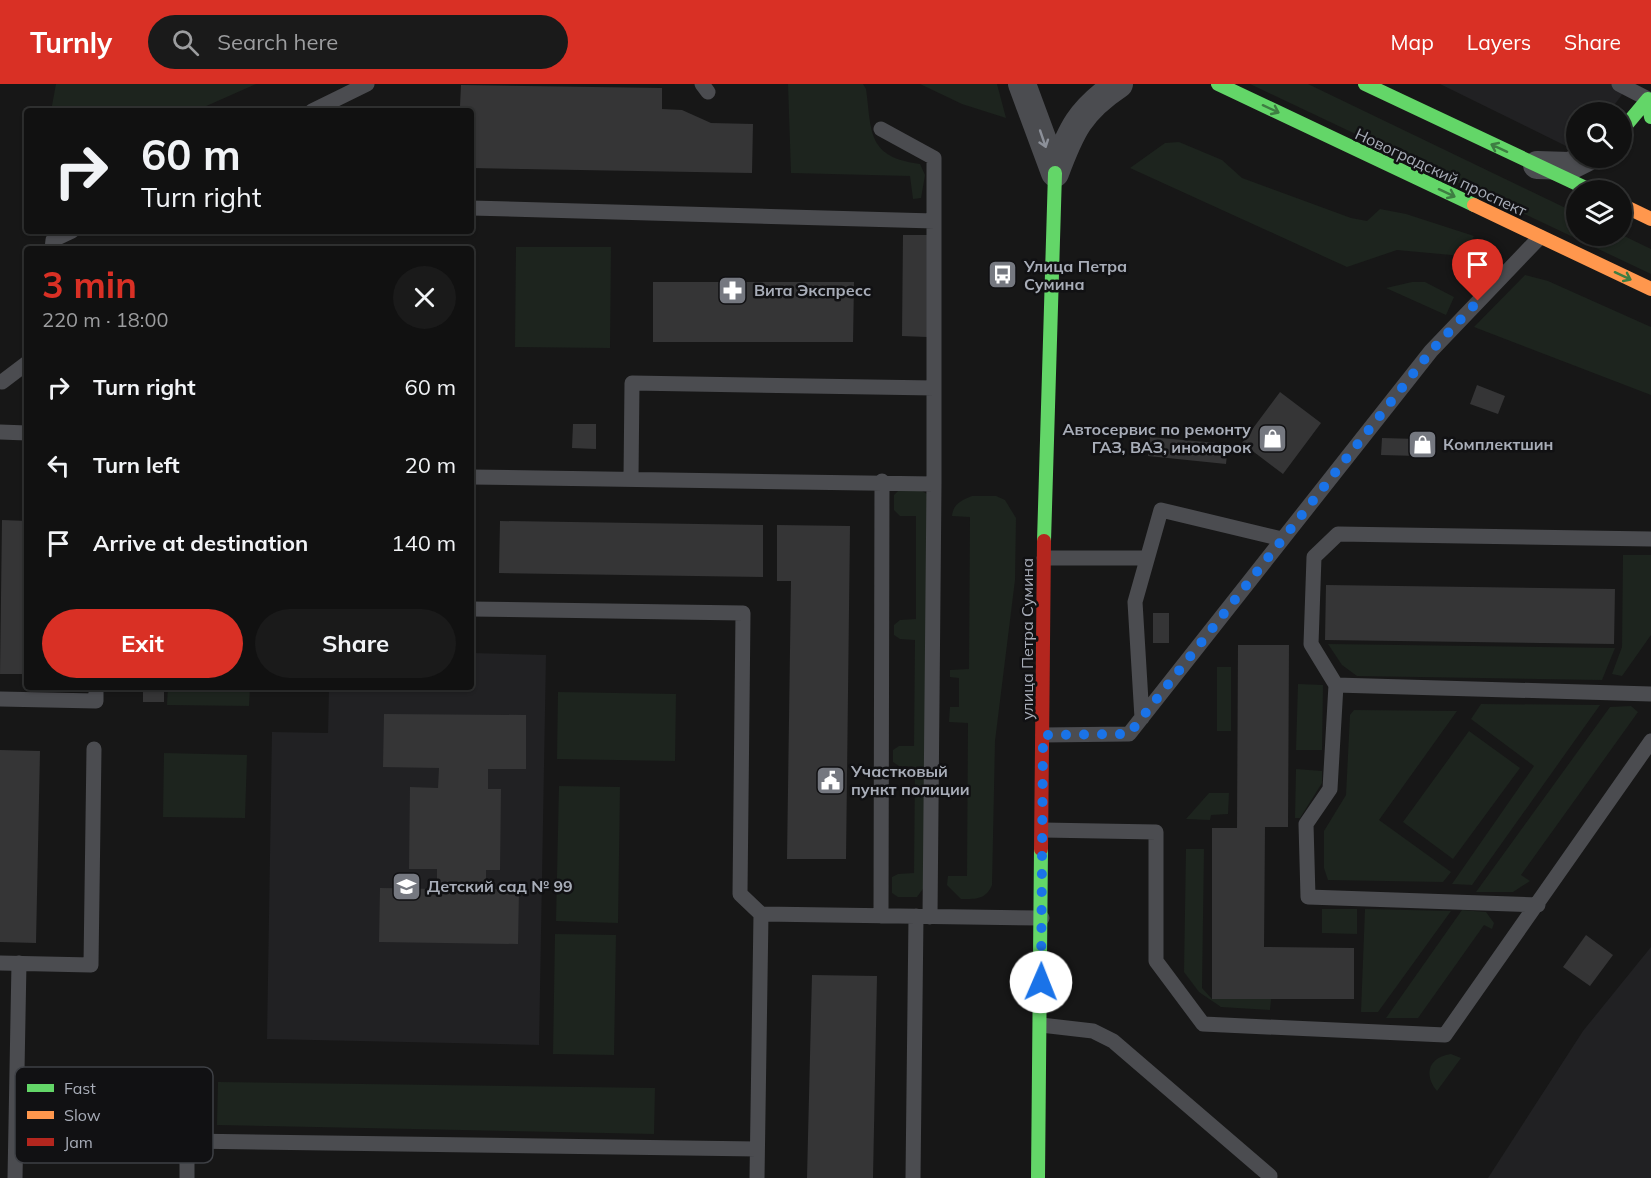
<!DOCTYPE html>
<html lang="en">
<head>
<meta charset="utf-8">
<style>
	:root { --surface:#111; --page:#1a1a1a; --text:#f1f3f6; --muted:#9c9d9f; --line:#303131; --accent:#d93025 }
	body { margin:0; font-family:Mulish,sans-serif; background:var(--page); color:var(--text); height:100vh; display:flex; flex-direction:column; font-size:22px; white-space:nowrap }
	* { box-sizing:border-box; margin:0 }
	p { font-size:20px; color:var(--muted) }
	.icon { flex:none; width:33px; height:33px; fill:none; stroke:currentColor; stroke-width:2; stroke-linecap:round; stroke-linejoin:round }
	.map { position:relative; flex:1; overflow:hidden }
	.panel { position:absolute; left:24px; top:162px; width:450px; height:444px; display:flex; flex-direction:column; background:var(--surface); border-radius:6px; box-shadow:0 2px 4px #0004,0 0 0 2px var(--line) }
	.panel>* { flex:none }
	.guide { position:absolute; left:24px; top:24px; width:450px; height:126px; border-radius:6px; box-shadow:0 2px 4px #0004,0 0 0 2px var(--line); background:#111; color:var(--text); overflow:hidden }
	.controls { position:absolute; left:1566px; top:18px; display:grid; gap:12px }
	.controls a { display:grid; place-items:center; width:66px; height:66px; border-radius:50%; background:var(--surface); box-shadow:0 2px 4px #0004,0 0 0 2px var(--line); font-size:30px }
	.pin { position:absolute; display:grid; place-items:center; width:51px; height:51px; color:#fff; margin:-62px -26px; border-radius:50% 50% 50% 0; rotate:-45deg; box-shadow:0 0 6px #0007 }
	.pin .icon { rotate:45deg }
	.me { position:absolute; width:66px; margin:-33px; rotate:1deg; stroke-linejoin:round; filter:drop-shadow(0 0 4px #0008) }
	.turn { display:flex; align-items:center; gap:21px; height:126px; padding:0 18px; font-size:27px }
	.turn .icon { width:78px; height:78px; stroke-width:2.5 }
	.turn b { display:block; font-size:42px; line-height:51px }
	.round { display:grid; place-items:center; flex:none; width:63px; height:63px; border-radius:32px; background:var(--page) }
	.summary { display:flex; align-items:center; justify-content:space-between; height:102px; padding:0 18px }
	h1 { font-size:36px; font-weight:700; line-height:45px; color:var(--accent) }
	.button { display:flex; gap:12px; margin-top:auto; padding:12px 18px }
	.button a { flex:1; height:69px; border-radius:36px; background:var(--accent); color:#fff; font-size:24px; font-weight:700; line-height:69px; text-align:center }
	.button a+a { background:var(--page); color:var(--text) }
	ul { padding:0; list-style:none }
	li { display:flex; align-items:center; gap:18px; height:78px; padding:0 18px }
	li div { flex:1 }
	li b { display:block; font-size:22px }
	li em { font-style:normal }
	header { display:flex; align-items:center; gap:36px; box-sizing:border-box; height:84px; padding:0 30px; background:var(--accent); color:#fff }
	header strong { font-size:28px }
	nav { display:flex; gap:33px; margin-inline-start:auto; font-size:21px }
	.search { width:420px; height:54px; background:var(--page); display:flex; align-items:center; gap:15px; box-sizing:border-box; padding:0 21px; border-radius:33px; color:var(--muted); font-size:22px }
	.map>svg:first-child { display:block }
</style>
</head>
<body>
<header>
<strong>Turnly</strong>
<div class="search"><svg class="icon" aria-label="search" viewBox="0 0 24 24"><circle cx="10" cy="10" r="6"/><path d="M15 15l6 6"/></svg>Search here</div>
<nav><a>Map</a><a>Layers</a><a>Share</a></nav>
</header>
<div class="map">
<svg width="1651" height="1094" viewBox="0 0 1651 1094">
	<rect width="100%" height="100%" fill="#171717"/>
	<path fill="#212123" d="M 1440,0 L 1630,0 L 1609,28 L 1576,28 L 1576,60 L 1566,62 Z
		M 471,569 L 546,571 L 539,961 L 267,955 L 272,648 L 328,649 L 329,603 L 471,603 Z
		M 1651,863 L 1651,1094 L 1488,1094 L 1583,947 Z"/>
	<path fill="#1d241e" d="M 56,0 L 256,0 L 195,27 L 51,27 Z
		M 788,0 L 863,0 L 866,5 C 872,49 867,73 920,80 L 925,91 L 921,114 L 913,115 L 910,92 L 791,89 Z
		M 920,0 L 997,0 L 1006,34 L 962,20 Z
		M 1250,0 L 1308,0 L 1576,129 L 1576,152 L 1622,151 L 1651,165 L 1651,190 Z
		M 1179,58 L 1222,76 L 1242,94 L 1351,134 L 1367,137 L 1380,125 L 1406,130 L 1474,152 L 1462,172 L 1397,166 L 1347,183 L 1130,84 L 1165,59 Z
		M 516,163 L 611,163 L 610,264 L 515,263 Z
		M 1525,191 L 1548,197 L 1651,243 L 1651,311 L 1474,243 Z
		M 1412,198 L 1425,198 L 1454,213 L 1446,231 L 1386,204 Z
		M 900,405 L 919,405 L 927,410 L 925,802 L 917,813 L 898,813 L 892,809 L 892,793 L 898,790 L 914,789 L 915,683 L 899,682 L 893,678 L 893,666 L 899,662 L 914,662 L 915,556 L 900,555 L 894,551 L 894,541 L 900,536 L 916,535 L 916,432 L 900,432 L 894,426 L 894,411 Z
		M 972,412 L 996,412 L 1005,416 L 1016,434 L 1015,496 L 995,657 L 992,801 C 986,816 975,815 961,815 L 947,801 L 948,792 L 967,792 L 968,639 L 949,638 L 950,623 L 959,623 L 959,594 L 950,593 L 950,586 L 969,585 L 970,433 L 952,432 C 953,420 962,416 972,412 Z
		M 1623,471 L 1651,471 L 1651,551 L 1622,592 L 1612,590 L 1622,563 Z
		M 1328,560 L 1615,564 L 1602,596 L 1357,592 L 1342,581 Z
		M 1217,583 L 1231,583 L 1231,647 L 1217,647 Z
		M 1298,600 L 1323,601 L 1322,666 L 1296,666 Z
		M 168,603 L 250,603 L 249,622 L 167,621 Z
		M 558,608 L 676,610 L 675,677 L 557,675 Z
		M 1481,620 L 1600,621 L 1472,801 L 1452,800 L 1534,682 L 1471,635 Z
		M 1631,622 L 1638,628 L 1521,791 L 1530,797 L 1513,808 L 1476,808 L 1610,623 Z
		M 1354,626 L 1457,627 L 1379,736 L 1451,788 L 1443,798 L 1328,796 L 1324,784 L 1324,747 L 1346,711 L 1350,631 Z
		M 1469,647 L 1520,684 L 1453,775 L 1403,738 Z
		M 164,669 L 247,671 L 245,734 L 163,733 Z
		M 1296,685 L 1322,687 L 1322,699 L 1300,734 L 1295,734 Z
		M 559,702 L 620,703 L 618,839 L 556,837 Z
		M 1209,709 L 1229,709 L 1228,730 L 1211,731 L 1210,736 L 1186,735 Z
		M 1186,765 L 1204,765 L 1202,904 L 1212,915 L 1271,915 L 1270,926 L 1221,923 L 1199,908 L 1184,888 Z
		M 1322,825 L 1357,825 L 1357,850 L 1322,849 Z
		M 1365,825 L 1451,827 L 1378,928 L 1361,928 Z
		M 1462,826 L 1486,828 L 1494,839 L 1492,845 L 1484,841 L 1418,934 L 1386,934 Z
		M 555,850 L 616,851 L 614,971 L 553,970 Z
		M 1451,970 L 1461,974 L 1437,1007 C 1423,990 1429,973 1451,970 Z
		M 218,998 L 655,1004 L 654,1050 L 217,1041 Z"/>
	<path fill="#353536" d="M 461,1 L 662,4 L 662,25 L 682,26 L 711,39 L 753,40 L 752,89 L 471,84 L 471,27 L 433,27 L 444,22 L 460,22 Z
		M 903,151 L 928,151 L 927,253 L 902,252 Z
		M 653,198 L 854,198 L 853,258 L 653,258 Z
		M 1477,301 L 1505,312 L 1498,330 L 1470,320 Z
		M 1280,308 L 1321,339 L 1283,390 L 1242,359 Z
		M 573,340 L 596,340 L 596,365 L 572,364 Z
		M 1150,353 L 1228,360 L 1226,380 L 1148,372 Z
		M 1382,354 L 1418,355 L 1418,372 L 1381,371 Z
		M 2,436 L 27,437 L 27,590 L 0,590 Z
		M 500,437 L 763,441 L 763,493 L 499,489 Z
		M 777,441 L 850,442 L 846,775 L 787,775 L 791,497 L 777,497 Z
		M 1326,501 L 1615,505 L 1614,560 L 1325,556 Z
		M 1153,529 L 1169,529 L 1169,559 L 1153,559 Z
		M 1238,561 L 1289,561 L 1288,743 L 1265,743 L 1264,863 L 1354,864 L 1354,915 L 1212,915 L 1212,744 L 1237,744 Z
		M 143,603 L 164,603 L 164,618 L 143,618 Z
		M 384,630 L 526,631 L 526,685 L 488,685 L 488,705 L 501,705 L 500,786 L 486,786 L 486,805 L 519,805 L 518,860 L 379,858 L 380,804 L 437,805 L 437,785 L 409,785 L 410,703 L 438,704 L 439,684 L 383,683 Z
		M 0,666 L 40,667 L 36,859 L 0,858 Z
		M 1586,851 L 1613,871 L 1590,902 L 1563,883 Z
		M 812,891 L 877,892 L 873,1094 L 807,1094 Z"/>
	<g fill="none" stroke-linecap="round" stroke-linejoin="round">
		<path stroke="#4b4c50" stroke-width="15" d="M 702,0 L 708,8
			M 1619,0 L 1648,15
			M 312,27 L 367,0
			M 881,45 L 934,74 L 934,400
			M 471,124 L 934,137
			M 52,165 L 53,156 L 72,147
			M 2,298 L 27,279
			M 0,348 L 27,349
			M 471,393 L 934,400 L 930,833
			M 631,394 L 632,299 L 934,304
			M 1044,474 L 1147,474
			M 471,525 L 743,529 L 740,810 L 761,830 L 1042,834
			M 1336,601 L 1651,610
			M 0,615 L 96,617 L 96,603
			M 1142,634 L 1135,518 L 1161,426 L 1282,455
			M 1043,651 L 1129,650 L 1431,267 L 1540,153
			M 1043,746 L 1156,748 L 1156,877 L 1203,940 L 1445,951 L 1651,657
			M 1538,821 L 1308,813 L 1306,740 L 1330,705 L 1336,601 L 1311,560 L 1314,473 L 1338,450 L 1651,455
			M 881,832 L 882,397
			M 0,879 L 91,881 L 94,665
			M 1041,941 L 1093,947 L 1113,957 L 1270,1092
			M 15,1094 L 19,879
			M 187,1094 L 187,1057 L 757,1065
			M 757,1094 L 761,830
			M 913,1094 L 916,832"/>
		<path stroke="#4b4c50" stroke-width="28" d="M 1022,0 L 1055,89 C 1071,46 1080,26 1119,0
			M 1537,81 L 1570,82 L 1586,74"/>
		<path stroke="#63d668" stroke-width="14" d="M 1218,0 L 1474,121
			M 1365,0 L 1590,106
			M 1622,46 L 1648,15 L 1651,33
			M 1044,457 L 1055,89
			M 1038,1094 L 1041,765"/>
		<path stroke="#ff974d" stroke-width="14" d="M 1474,121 L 1651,205
			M 1622,121 L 1651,135"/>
		<path stroke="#b3261e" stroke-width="14" d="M 1041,765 L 1044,457"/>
	</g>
	<defs><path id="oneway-shaft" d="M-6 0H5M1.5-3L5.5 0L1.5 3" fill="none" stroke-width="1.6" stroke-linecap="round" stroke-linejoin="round" transform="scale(1.5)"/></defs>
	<g stroke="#3e7d42">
		<use href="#oneway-shaft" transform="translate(1271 25) rotate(25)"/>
		<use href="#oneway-shaft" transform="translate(1499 64) rotate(-155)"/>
		<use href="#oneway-shaft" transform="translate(1447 109) rotate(25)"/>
		<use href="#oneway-shaft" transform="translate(1623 192) rotate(25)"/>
	</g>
	<use stroke="#8c9099" href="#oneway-shaft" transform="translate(1043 55) rotate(71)"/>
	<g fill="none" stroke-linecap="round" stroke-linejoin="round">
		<path stroke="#1a73e8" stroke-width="10" stroke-dasharray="0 18" d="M 1041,898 L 1043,651 L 1129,650 L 1431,267 L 1478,217"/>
	</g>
	<defs>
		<symbol id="bus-square" viewBox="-11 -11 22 22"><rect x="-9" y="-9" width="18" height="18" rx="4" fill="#757880" stroke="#111113"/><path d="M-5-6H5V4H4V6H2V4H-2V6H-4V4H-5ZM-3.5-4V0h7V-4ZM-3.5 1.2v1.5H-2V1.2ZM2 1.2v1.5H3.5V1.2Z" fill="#fff"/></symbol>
		<symbol id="pharmacy-square" viewBox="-11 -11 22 22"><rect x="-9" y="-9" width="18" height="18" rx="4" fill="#757880" stroke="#111113"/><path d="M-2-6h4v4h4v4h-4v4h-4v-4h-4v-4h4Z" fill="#fff"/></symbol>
		<symbol id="shop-square" viewBox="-11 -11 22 22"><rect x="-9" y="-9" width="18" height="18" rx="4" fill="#757880" stroke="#111113"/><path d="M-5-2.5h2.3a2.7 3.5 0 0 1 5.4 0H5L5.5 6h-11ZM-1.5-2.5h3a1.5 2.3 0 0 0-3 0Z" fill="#fff"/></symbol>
		<symbol id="civic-square" viewBox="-11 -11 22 22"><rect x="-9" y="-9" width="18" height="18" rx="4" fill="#757880" stroke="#111113"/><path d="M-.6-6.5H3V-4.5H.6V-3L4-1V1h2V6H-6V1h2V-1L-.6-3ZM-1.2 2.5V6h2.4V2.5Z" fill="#fff"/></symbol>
		<symbol id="school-square" viewBox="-11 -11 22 22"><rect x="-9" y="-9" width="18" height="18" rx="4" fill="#757880" stroke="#111113"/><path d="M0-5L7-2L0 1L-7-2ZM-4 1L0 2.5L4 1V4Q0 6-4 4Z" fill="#fff"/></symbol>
	</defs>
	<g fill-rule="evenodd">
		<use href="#bus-square" x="986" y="174" width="33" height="33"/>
		<use href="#pharmacy-square" x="716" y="190" width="33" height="33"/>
		<use href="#shop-square" x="1256" y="338" width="33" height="33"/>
		<use href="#shop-square" x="1406" y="344" width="33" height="33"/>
		<use href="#civic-square" x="814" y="680" width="33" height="33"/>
		<use href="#school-square" x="390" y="786" width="33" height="33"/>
	</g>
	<g text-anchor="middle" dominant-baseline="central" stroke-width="5" stroke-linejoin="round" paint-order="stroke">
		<g font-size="16" fill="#a8adb8" stroke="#111113">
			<text transform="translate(1441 88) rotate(25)">Новоградский проспект</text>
			<text transform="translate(1027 555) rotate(-90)">улица Петра Сумина</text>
		</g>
		<g font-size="16" font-weight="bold" fill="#a8adb8" stroke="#111113" text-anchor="start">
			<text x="1024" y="182">Улица Петра<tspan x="1024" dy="18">Сумина</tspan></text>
			<text x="754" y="206">Вита Экспресс</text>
			<text x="1251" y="345" text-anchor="end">Автосервис по ремонту<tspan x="1251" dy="18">ГАЗ, ВАЗ, иномарок</tspan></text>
			<text x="1443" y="360">Комплектшин</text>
			<text x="851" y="687">Участковый<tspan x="851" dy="18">пункт полиции</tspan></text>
			<text x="427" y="802">Детский сад № 99</text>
		</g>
	</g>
	<rect x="15" y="983" width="198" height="96" rx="9" fill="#111113" stroke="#3e4045" stroke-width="1.5"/>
	<rect x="27" y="1000" width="27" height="8" fill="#63d668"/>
	<rect x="27" y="1027" width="27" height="8" fill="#ff974d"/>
	<rect x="27" y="1054" width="27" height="8" fill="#b3261e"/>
	<g font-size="16" fill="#a8adb8">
		<text x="64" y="1010">Fast</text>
		<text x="64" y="1037">Slow</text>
		<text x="64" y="1064">Jam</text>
	</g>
</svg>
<div class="controls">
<a><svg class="icon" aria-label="search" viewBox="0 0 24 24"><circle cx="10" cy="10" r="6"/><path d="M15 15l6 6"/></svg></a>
<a><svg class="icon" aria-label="layers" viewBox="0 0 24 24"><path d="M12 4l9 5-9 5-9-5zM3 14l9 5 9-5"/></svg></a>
</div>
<div class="pin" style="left:1478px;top:217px;background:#d93025"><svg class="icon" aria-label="arrive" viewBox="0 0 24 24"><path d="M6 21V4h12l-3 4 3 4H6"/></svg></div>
<svg class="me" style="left:1041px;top:898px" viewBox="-20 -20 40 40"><circle r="19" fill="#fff"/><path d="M0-13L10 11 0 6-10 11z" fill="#1a73e8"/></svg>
<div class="guide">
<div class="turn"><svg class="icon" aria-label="right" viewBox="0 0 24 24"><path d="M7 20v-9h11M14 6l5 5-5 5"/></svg><div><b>60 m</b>Turn right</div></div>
</div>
<section class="panel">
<div class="summary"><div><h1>3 min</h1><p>220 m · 18:00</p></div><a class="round"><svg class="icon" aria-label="close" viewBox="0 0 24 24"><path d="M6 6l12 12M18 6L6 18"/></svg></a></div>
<ul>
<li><svg class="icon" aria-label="right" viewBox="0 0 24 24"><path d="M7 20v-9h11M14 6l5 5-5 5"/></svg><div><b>Turn right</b></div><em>60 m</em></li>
<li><svg class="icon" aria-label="left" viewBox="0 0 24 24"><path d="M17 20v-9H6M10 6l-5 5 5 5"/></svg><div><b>Turn left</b></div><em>20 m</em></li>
<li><svg class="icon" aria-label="arrive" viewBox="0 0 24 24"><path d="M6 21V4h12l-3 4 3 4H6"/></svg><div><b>Arrive at destination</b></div><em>140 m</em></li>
</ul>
<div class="button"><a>Exit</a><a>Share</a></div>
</section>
</div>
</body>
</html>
